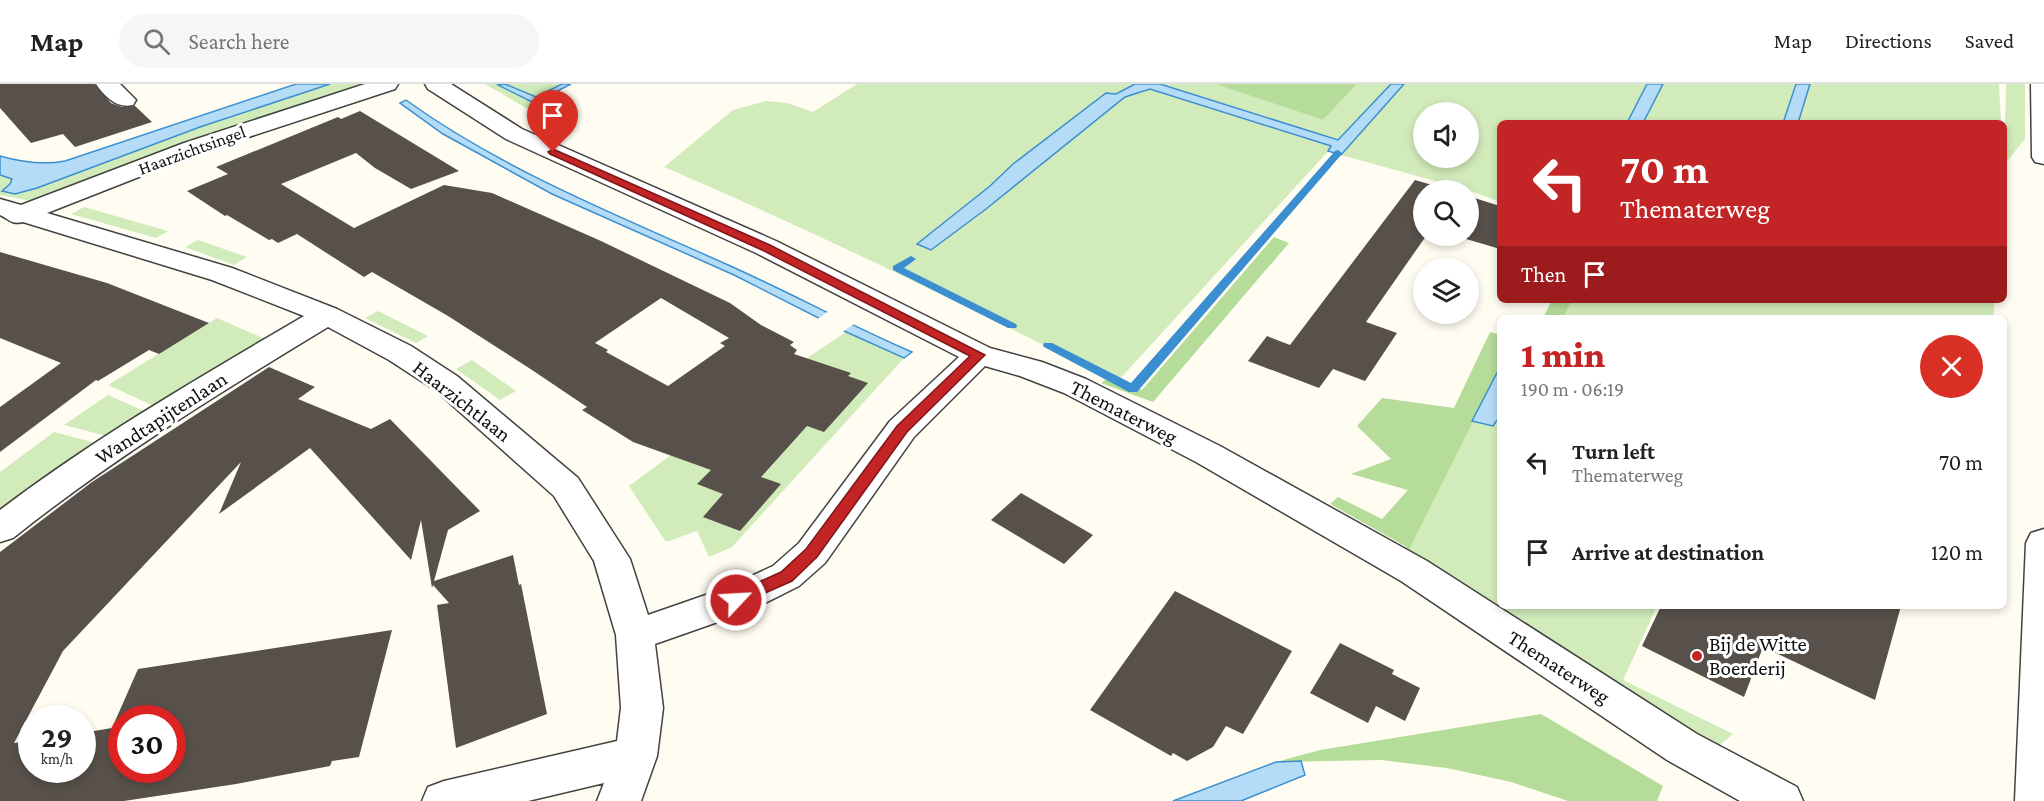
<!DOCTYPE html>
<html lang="en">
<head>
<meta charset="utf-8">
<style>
	:root { --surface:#fff; --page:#f6f6f6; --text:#222; --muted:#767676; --line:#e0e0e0; --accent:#c32426 }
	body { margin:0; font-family:"Crimson Pro",serif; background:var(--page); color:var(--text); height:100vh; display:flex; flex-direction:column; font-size:22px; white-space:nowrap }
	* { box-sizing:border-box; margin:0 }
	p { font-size:20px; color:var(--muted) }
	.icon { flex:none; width:33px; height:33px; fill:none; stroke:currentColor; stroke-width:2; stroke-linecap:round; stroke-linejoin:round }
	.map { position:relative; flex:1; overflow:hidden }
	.side { position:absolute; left:1497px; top:231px; width:510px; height:294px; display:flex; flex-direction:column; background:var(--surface); border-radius:9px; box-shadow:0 3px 9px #0003 }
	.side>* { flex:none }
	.hud { position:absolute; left:1497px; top:36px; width:510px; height:183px; border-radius:9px; box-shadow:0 3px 9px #0003; background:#c32426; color:#fff; overflow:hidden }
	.fabs { position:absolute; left:1413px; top:18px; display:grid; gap:12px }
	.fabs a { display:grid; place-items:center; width:66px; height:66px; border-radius:50%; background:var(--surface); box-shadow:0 3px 9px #0003; font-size:30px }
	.speed { position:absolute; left:18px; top:621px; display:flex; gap:12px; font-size:30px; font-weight:700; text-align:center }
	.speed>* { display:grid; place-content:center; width:78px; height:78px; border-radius:50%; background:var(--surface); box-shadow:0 3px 9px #0003; line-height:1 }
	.speed small { font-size:15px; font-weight:400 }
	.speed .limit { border:9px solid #d22; background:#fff; color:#111 }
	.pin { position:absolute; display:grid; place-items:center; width:51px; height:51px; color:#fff; margin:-62px -26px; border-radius:50% 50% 50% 0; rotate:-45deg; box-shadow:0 0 6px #0007 }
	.pin .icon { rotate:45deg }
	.me { position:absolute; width:66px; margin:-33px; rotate:65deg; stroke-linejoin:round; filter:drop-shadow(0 0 4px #0008) }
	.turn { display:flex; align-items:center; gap:21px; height:126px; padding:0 24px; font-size:27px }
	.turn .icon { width:78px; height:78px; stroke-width:2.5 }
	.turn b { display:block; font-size:42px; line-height:51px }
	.then { display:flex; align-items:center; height:57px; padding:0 24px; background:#0003; gap:12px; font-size:22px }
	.round { display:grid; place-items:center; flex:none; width:63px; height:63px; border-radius:32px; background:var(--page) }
	.headline { display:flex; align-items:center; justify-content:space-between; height:102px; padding:0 24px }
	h1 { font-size:36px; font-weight:800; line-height:45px; color:var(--accent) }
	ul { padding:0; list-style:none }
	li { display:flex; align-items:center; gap:18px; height:90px; padding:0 24px }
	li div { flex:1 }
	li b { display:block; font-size:22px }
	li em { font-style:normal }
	header { display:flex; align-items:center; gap:36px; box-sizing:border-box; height:84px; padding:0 30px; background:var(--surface); border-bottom:2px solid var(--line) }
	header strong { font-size:28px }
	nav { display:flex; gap:33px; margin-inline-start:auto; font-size:21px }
	.search { width:420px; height:54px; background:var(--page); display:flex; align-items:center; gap:15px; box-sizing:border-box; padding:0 21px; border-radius:33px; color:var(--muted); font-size:22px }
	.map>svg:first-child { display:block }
</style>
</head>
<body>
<header>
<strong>Map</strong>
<div class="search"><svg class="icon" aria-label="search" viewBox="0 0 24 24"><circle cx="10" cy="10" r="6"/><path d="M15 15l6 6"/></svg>Search here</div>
<nav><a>Map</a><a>Directions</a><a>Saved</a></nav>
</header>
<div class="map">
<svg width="2044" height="717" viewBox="0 0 2044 717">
	<rect width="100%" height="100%" fill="#fffdf2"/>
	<path fill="#d2ebba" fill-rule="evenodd" d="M 330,0 L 368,0 L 189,59 L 36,118 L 0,111 L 0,91 L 12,95 L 10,100 L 2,107 C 14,112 25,107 37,104 L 200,43 Z
		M 485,0 L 500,0 L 499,1 L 534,19 L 540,24 L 533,28 Z
		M 505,0 L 562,0 L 536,13 Z
		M 857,0 L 1135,0 L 1116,10 L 1013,80 L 931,166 L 986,125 L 1125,13 L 1151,5 L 1332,63 L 1117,298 C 967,222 818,149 664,83 L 733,26 L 766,17 L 787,19 L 813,28 Z
		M 1160,0 L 1215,0 L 1323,36 L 1357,0 L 1391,0 L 1339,56 Z
		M 1404,0 L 1647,0 L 1627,39 L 1500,39 L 1500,118 L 1468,106 L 1341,71 ZM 1424,28 L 1468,28 L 1468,74 L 1424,74 Z
		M 1663,0 L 1796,0 L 1783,39 L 1643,39 Z
		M 1810,0 L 1999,0 L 2001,39 L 1798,39 Z
		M 2006,0 L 2025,0 L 2025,55 L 2004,81 Z
		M 84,123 L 168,147 L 156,154 L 71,130 Z
		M 198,156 L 247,173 L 234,181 L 185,163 Z
		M 1572,216 L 1994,216 L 1994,234 L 1563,234 Z
		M 378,227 L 428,252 L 416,259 L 365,234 Z
		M 217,234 L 270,257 L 160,325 L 108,301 Z
		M 846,248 L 904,274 L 732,463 L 709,473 L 697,447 L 666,458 L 629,402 L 765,302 Z
		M 472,276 L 516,307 L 500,316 L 456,285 Z
		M 108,311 L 151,330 L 114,354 L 64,341 Z
		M 1500,332 L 1500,522 L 1657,522 L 1623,596 L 1733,650 L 1715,665 L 1409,466 L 1472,337 L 1493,342 Z
		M 54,348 L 104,361 L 0,435 L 0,388 Z"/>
	<path fill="#b5dc99" d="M 1215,0 L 1357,0 L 1323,36 Z
		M 1274,153 L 1289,159 L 1153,318 L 1101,299 L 1112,291 L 1142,306 Z
		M 1552,216 L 1572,216 L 1563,234 L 1543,234 Z
		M 1490,248 L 1500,251 L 1500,283 L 1409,466 L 1405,462 L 1330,420 L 1338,413 L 1382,435 L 1408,406 L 1351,390 L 1391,375 L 1357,342 L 1382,314 L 1454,324 Z
		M 1541,630 L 1663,702 L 1657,717 L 1568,717 L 1511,698 L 1447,684 L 1381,676 L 1276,678 L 1320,666 Z"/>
	<path fill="#b5dcf7" stroke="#3b8fd0" stroke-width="1.5" d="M 296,0 L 330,0 L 200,43 L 37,104 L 15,110 L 2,107 L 10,100 L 12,95 L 0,91 L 0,72 C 21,78 44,81 65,77 Z
		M 505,0 L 536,13 L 562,0 L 571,0 L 534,19 L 498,1 Z
		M 1135,0 L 1160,0 L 1338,56 L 1391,0 L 1404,0 L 1341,71 L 1328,67 L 1331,62 L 1150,5 L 1125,13 L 986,125 L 931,166 L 917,160 L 990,102 L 1013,80 L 1106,9 L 1116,10 Z
		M 1647,0 L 1663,0 L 1643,39 L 1627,39 Z
		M 1796,0 L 1810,0 L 1798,39 L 1783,39 Z
		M 406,16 C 503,86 617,131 726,180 C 789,208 849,241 912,268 L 904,274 L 844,247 L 734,191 L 552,110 L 443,50 L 400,19 Z
		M 1500,283 L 1500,332 L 1493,342 L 1472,337 Z
		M 1301,677 L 1305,691 L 1241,717 L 1173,717 L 1276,678 Z"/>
	<path fill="#fffdf2" d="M 829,227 L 853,239 L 854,240 L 841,249 L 816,236 Z"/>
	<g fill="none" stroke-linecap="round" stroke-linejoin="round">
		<path fill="#3b8fd0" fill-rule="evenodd" d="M 1338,66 L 1342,69 L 1341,71 L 1137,308 L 1129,308 L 1044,263 L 1043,261 L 1044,259 L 1052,259 L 1131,299 L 1335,67 Z
			M 911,172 L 916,175 L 904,184 L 1016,240 L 1017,242 L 1016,244 L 1008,244 L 893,186 L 893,182 Z"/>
	</g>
	<path fill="#58514b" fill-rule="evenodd" d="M 0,0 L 94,0 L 111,19 L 122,23 L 135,22 L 152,38 L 75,63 L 63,50 L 31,59 L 0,24 Z
		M 360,27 L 459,87 L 411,105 L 375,84 L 356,69 L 281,100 L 354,144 L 444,101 L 492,109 L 601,157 L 730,219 L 761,241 L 794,258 L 790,261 L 797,266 L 794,270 L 851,289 L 848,292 L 868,299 L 824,348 L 807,342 L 761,393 L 781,400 L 740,447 L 703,433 L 723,410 L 697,400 L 711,386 L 633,358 L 582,326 L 587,323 L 532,286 L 448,232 L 372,188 L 364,193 L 297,150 L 278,159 L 272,155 L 269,156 L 227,131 L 225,132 L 187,107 L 228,90 L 216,83 L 338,33 L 341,35 ZM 661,214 L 729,254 L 720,259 L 725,262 L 668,302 L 606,268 L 608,266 L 595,259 Z
		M 1415,96 L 1449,106 L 1424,106 L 1424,152 L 1426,152 L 1366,238 L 1397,249 L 1365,297 L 1333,285 L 1319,304 L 1248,277 L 1267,252 L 1290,261 Z
		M 1468,112 L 1500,122 L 1500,165 L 1456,152 L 1468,152 Z
		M 0,168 L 107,199 L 209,239 L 159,270 L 149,266 L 98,297 L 96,296 L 0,368 L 0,323 L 61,279 L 0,254 Z
		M 269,283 L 315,303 L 298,315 L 371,345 L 390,335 L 480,427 L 448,446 L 434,497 L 513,471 L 519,501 L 521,500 L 547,630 L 456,664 L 437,521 L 449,519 L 433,501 L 432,504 L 421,436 L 411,476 L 310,364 L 219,430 L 241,378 L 63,567 L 14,659 L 32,657 L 32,686 L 82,686 L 82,649 L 112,644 L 138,585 L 392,546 L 359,673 L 332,677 L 330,682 L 236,700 L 124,717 L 0,717 L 0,468 L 92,398 ZM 122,634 L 172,634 L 172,686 L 122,686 Z
		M 1021,409 L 1093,451 L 1064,480 L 991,436 Z
		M 1175,507 L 1292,567 L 1243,650 L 1226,642 L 1213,663 L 1187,677 L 1173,669 L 1171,672 L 1090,626 Z
		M 1661,522 L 1901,522 L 1875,616 L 1763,563 L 1744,613 L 1642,562 Z
		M 1340,559 L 1394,586 L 1392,590 L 1420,604 L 1405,637 L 1376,622 L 1368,639 L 1310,609 Z"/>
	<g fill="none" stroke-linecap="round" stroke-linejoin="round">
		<defs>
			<path id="minor" d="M 96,0 L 120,0 L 136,16 L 133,21 C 117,25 105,13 96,0 Z
				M 365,0 L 398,0 L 395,5 L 200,69 L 47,129 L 232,184 L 337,225 L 411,262 L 457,292 L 578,394 L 630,475 L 648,531 L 723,505 L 773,482 L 799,459 L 890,337 L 959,273 L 756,169 L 506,55 L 428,5 L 425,0 L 451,0 L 522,45 L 776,157 L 990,264 L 1042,278 L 1086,295 L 1220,362 L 1427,477 L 1697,650 L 1797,703 L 1803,717 L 1740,717 L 1667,676 L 1401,497 L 1196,378 L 1064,309 L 1020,292 L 985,282 L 914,353 L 825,479 L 799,502 L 749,527 L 655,560 L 663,624 L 657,672 L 641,717 L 597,717 L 604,699 L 528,717 L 422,717 L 428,703 L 444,697 L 617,657 L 621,624 L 616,551 L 594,477 L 554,412 L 435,306 L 389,276 L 328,243 C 219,309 112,375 13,454 L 0,458 L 0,426 C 96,353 200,293 304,232 L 212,196 L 23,138 C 11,141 9,135 0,131 L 0,115 L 21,121 L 184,59 Z
				M 2031,0 L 2044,0 L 2044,80 L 2035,78 L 2032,73 Z
				M 2044,445 L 2044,717 L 2015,717 L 2026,459 L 2031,449 Z"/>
		</defs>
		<use href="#minor" stroke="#424242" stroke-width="3"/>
		<use href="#minor" fill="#fff" fill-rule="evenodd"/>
	</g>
	<path fill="#c32426" stroke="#7f1719" stroke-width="1.5" d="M 553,65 L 770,161 L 985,271 L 907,348 L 817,473 L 792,497 L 736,522 L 730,520 L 728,516 L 730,511 L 781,488 L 806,465 L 897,342 L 970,272 L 762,166 L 550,70 L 548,68 Z"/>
	<circle fill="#c32426" stroke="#fff" stroke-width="2" cx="1697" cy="572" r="6"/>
	<g text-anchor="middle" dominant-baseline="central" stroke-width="6" stroke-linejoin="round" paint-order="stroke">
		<g font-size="18" fill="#0f0f0f" stroke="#fff">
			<text transform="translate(192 66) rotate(-20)">Haarzichtsingel</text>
		</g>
		<g font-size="21" fill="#0f0f0f" stroke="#fff">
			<text transform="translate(462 317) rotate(38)">Haarzichtlaan</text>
			<text transform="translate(1124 328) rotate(27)">Thematerweg</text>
			<text transform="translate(161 334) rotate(-33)">Wandtapijtenlaan</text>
			<text transform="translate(1559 583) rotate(33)">Thematerweg</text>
		</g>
		<g font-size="21" fill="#0f0f0f" stroke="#fff" text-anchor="start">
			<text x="1709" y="560">Bij de Witte<tspan x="1709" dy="24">Boerderij</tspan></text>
		</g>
	</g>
</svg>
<div class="fabs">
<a><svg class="icon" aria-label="sound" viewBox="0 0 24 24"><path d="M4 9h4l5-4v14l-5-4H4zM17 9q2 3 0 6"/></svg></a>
<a><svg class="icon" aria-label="search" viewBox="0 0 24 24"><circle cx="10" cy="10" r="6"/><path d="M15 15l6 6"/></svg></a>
<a><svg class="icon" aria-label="layers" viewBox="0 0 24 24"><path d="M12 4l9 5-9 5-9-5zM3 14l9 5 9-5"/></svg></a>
</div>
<div class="speed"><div>29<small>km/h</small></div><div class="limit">30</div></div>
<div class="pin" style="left:553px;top:68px;background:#d93025"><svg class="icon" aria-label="arrive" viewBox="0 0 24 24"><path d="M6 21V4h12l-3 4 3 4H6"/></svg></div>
<svg class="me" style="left:736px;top:516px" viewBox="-20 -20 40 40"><circle r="17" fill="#c32426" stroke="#fff" stroke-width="3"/><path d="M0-11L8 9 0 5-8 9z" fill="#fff"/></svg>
<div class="hud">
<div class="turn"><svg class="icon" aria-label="left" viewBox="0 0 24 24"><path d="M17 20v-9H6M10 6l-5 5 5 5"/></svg><div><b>70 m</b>Thematerweg</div></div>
<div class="then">Then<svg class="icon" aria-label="arrive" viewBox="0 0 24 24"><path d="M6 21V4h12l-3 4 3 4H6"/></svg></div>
</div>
<section class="side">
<div class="headline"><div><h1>1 min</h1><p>190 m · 06:19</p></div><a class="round" style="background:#d93025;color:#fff"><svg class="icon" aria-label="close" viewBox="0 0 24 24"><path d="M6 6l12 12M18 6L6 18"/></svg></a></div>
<ul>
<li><svg class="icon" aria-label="left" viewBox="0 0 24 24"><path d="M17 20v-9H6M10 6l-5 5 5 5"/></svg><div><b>Turn left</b><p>Thematerweg</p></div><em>70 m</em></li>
<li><svg class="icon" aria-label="arrive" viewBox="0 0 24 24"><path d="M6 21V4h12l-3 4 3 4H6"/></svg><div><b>Arrive at destination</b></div><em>120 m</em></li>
</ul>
</section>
</div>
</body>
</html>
